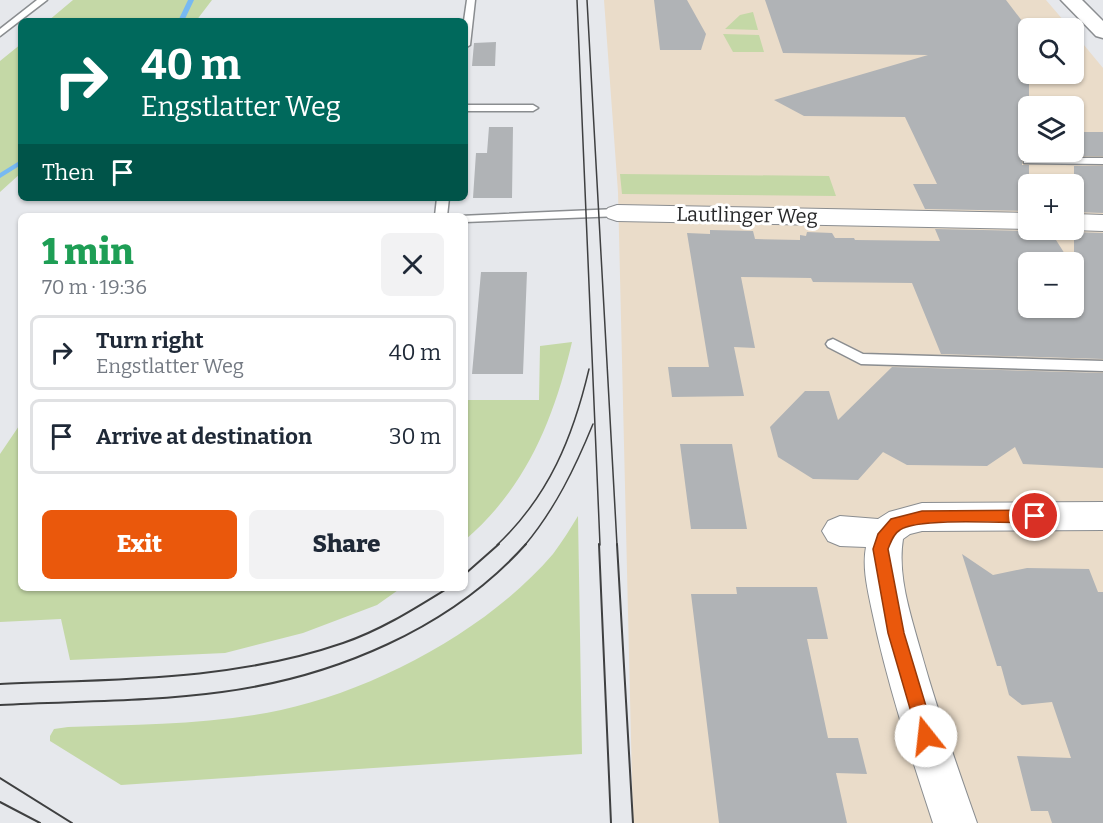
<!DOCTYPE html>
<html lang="en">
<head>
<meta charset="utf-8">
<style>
	:root { --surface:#fff; --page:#f2f2f3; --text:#1f2937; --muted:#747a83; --line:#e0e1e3; --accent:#ea580c }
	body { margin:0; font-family:Bitter,serif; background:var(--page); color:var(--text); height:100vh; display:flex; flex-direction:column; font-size:22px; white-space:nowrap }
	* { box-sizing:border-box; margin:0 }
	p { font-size:20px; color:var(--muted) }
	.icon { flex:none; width:33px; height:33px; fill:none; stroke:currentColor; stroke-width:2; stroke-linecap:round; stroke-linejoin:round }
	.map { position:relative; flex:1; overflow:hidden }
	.details { position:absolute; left:18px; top:213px; width:450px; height:378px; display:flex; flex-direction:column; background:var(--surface); border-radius:9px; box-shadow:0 2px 4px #0004 }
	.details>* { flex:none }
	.top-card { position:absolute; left:18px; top:18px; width:450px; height:183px; border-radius:9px; box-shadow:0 2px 4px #0004; background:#00695c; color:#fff; overflow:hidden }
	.buttons { position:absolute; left:1018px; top:18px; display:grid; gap:12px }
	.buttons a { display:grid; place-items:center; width:66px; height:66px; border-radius:9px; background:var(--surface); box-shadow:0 2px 4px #0004; font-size:30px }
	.pin { position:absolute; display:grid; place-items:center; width:51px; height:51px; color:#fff; margin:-26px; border:3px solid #fff; border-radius:50%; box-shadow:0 2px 6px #0007 }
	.me { position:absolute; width:66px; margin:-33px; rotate:344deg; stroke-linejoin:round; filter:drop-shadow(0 0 4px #0008) }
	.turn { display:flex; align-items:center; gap:21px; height:126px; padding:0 24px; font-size:27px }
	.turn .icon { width:78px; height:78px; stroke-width:2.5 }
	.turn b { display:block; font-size:42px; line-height:51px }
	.then { display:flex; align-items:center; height:57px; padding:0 24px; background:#0003; gap:12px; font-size:22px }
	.round { display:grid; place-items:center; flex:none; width:63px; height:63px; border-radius:9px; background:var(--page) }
	.head { display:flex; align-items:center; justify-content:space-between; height:102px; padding:0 24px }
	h1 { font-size:36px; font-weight:800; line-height:45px; color:#1e9e55 }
	.cta { display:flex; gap:12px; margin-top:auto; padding:12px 24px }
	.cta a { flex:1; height:69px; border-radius:9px; background:var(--accent); color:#fff; font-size:24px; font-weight:800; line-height:69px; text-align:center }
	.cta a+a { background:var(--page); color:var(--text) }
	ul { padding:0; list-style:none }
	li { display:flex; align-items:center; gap:18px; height:75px; margin:0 12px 9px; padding:0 12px; border:3px solid var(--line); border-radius:9px }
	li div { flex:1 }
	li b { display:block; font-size:22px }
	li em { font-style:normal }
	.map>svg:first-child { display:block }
</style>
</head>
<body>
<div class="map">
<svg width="1103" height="823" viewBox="0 0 1103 823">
	<rect width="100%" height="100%" fill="#e6e8ec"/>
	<path fill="#eadcc9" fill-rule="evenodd" d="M 604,0 L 1046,0 L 1070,28 L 1029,28 L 1029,74 L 1074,74 L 1074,33 L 1103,68 L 1103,823 L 633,823 L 618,192 ZM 1029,106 L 1074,106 L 1074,152 L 1029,152 ZM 1029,184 L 1074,184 L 1074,230 L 1029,230 ZM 1029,262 L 1074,262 L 1074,308 L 1029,308 Z"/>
	<path fill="#c4d8a6" d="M 73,0 L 212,0 L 196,21 L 48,21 Z
		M 753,12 L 758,30 L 725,29 L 740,15 Z
		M 723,34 L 759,35 L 764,52 L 733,52 Z
		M 21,44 L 21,173 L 0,192 L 0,61 Z
		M 620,174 L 829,176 L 836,196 L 622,194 Z
		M 572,342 C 554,419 526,488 465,540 L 465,400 L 539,400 L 540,346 Z
		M 21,423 L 21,588 L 401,588 L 377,605 L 303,633 L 225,653 L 70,660 L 61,619 L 0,622 L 0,454 Z
		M 578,516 L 582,754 L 121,785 L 50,741 L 50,736 L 54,729 L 68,727 C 139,724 211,725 281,710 C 377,689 489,629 553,554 C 562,542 570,529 578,516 Z"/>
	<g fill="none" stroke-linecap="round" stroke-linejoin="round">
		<path fill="#77b9f2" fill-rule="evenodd" d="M 188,0 L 194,0 L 184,21 L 178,21 Z
			M 21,160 L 21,165 L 0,178 L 0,173 Z"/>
	</g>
	<path fill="#b0b3b6" d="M 654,0 L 687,0 L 706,34 L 701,50 L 660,50 Z
		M 765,0 L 1006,0 L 1029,30 L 1029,156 L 1022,159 L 1022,165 L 1029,165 L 1029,211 L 925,209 L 913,184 L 937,184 L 905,117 L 804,116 L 774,100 L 928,55 L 783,53 Z
		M 496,42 L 495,66 L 472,66 L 474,43 Z
		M 489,127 L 513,127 L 512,198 L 473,198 L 476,153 L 487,153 Z
		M 1074,132 L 1103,132 L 1103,156 L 1074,156 Z
		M 1074,166 L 1103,166 L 1103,213 L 1074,212 Z
		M 935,229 L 1029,231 L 1029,240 L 1056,240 L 1070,262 L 1029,262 L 1029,308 L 1074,308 L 1074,232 L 1103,233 L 1103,359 L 941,354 L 912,283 L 813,282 L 811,278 L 741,277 L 755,348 L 734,347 L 744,396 L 672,397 L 668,367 L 709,367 L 687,233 L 710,234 L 710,230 L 753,231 L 755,239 L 800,240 L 800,235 L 806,236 L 807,232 L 832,233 L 835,238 L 854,238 L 855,240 L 940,241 Z
		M 481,272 L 527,272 L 523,374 L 472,374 Z
		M 892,367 L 1103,373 L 1103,468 L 1023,464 L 1015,447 L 987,466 L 907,465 L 883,452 L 858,480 L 813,479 L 778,457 L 770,427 L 805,391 L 829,391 L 838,420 Z
		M 680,444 L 732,444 L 747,529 L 691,529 Z
		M 962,554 L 993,575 L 1027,568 L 1089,569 L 1098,592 L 1103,592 L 1103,823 L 1052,823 L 1048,811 L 1031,811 L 1017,756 L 1071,758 L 1052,702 L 1022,705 L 1009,695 L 1001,666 L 997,666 Z
		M 736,587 L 817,587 L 828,639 L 807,639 L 828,738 L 858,738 L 867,774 L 836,773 L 847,823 L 719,823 L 691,594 L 737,594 Z"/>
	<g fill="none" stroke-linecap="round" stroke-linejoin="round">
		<defs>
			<path id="lane" d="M 37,0 L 47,0 L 0,36 L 0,29 Z
				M 467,0 L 475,0 L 470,45 L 465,48 L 464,21 Z
				M 465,105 L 533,105 L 538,108 L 533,111 L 465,111 Z
				M 1028,158 L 1103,158 L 1103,164 L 1024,163 L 1024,159 Z
				M 437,198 L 449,198 L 447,216 L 435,216 Z
				M 617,209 L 621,210 L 621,216 L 465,222 L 465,216 L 460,216 Z
				M 833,339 L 863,354 L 1103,361 L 1103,371 L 861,364 L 828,347 L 826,344 L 828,341 Z"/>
			<path id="street" d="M 617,205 L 1029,213 L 1029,229 L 617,221 L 608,218 L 604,213 L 608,208 Z
				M 1074,214 L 1103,215 L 1103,231 L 1073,230 Z
				M 1103,502 L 1103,530 L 922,531 L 910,534 L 903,539 C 897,576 911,616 921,652 C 937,710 957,766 977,823 L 933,823 C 910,753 887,683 872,611 C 868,591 862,568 866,547 L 840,546 L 828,541 L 822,531 L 828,521 L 840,516 L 878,519 L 889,512 L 922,503 Z"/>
			<path id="secondary" d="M 1061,0 L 1082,0 L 1103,21 L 1103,38 L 1096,36 Z"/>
		</defs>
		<use href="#lane" stroke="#8a8d90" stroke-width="3"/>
		<use href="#street" stroke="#8a8d90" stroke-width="2"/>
		<use href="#secondary" stroke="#8a8d90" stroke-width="3"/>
		<use href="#lane" fill="#fff" fill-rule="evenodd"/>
		<use href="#street" fill="#fff" fill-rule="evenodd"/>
		<use href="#secondary" fill="#fff" fill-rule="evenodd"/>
		<path stroke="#3f4041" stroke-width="1.5" d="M 577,0 L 600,545
			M 587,0 L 617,545
			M 497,545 C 549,496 573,437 589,369
			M 525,545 C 555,509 575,468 593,424"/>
		<path stroke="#3f4041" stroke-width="2" d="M 599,544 L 611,823
			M 617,544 L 633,823
			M 465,574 L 499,544
			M 0,684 C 115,679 233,681 343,643 C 381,630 414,609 448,588
			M 0,705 C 74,701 149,702 222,692 C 334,677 450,629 526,544
			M 0,778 L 72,823
			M 0,802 L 40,823"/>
	</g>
	<path fill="#ea580c" stroke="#983908" stroke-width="1.5" d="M 1035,510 L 1040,512 L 1043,516 L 1040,521 L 1035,523 C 1009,523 917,517 900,530 C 893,534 891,542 888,549 L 904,633 L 935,736 L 933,743 L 926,745 L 920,743 L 888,633 L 873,549 L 878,534 L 891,519 L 922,511 Z"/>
	<g text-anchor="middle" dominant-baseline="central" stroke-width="6" stroke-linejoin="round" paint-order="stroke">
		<g font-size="20" fill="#272829" stroke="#fff">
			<text transform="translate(747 215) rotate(1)">Lautlinger Weg</text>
		</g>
	</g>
</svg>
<div class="buttons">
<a><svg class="icon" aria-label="search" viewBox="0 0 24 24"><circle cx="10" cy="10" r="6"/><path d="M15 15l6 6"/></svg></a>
<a><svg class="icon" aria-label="layers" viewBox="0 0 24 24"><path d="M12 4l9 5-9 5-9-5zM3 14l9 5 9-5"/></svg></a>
<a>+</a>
<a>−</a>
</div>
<div class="pin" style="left:1035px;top:516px;background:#d93025"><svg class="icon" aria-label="arrive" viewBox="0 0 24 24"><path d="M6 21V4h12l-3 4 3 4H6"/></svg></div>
<svg class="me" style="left:926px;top:736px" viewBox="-20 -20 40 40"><circle r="19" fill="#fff"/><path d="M0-13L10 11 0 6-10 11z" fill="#ea580c"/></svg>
<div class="top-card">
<div class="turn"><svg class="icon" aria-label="right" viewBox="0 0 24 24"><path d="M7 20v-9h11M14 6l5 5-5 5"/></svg><div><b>40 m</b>Engstlatter Weg</div></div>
<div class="then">Then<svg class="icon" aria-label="arrive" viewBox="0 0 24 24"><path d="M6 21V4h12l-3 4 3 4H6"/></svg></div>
</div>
<section class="details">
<div class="head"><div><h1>1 min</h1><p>70 m · 19:36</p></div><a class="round"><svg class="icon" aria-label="close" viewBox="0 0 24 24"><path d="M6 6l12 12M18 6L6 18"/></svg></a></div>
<ul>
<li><svg class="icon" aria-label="right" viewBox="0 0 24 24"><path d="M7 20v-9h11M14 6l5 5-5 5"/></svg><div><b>Turn right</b><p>Engstlatter Weg</p></div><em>40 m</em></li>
<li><svg class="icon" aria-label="arrive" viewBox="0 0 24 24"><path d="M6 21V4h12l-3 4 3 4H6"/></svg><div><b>Arrive at destination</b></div><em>30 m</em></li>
</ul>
<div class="cta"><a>Exit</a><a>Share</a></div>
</section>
</div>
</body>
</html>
